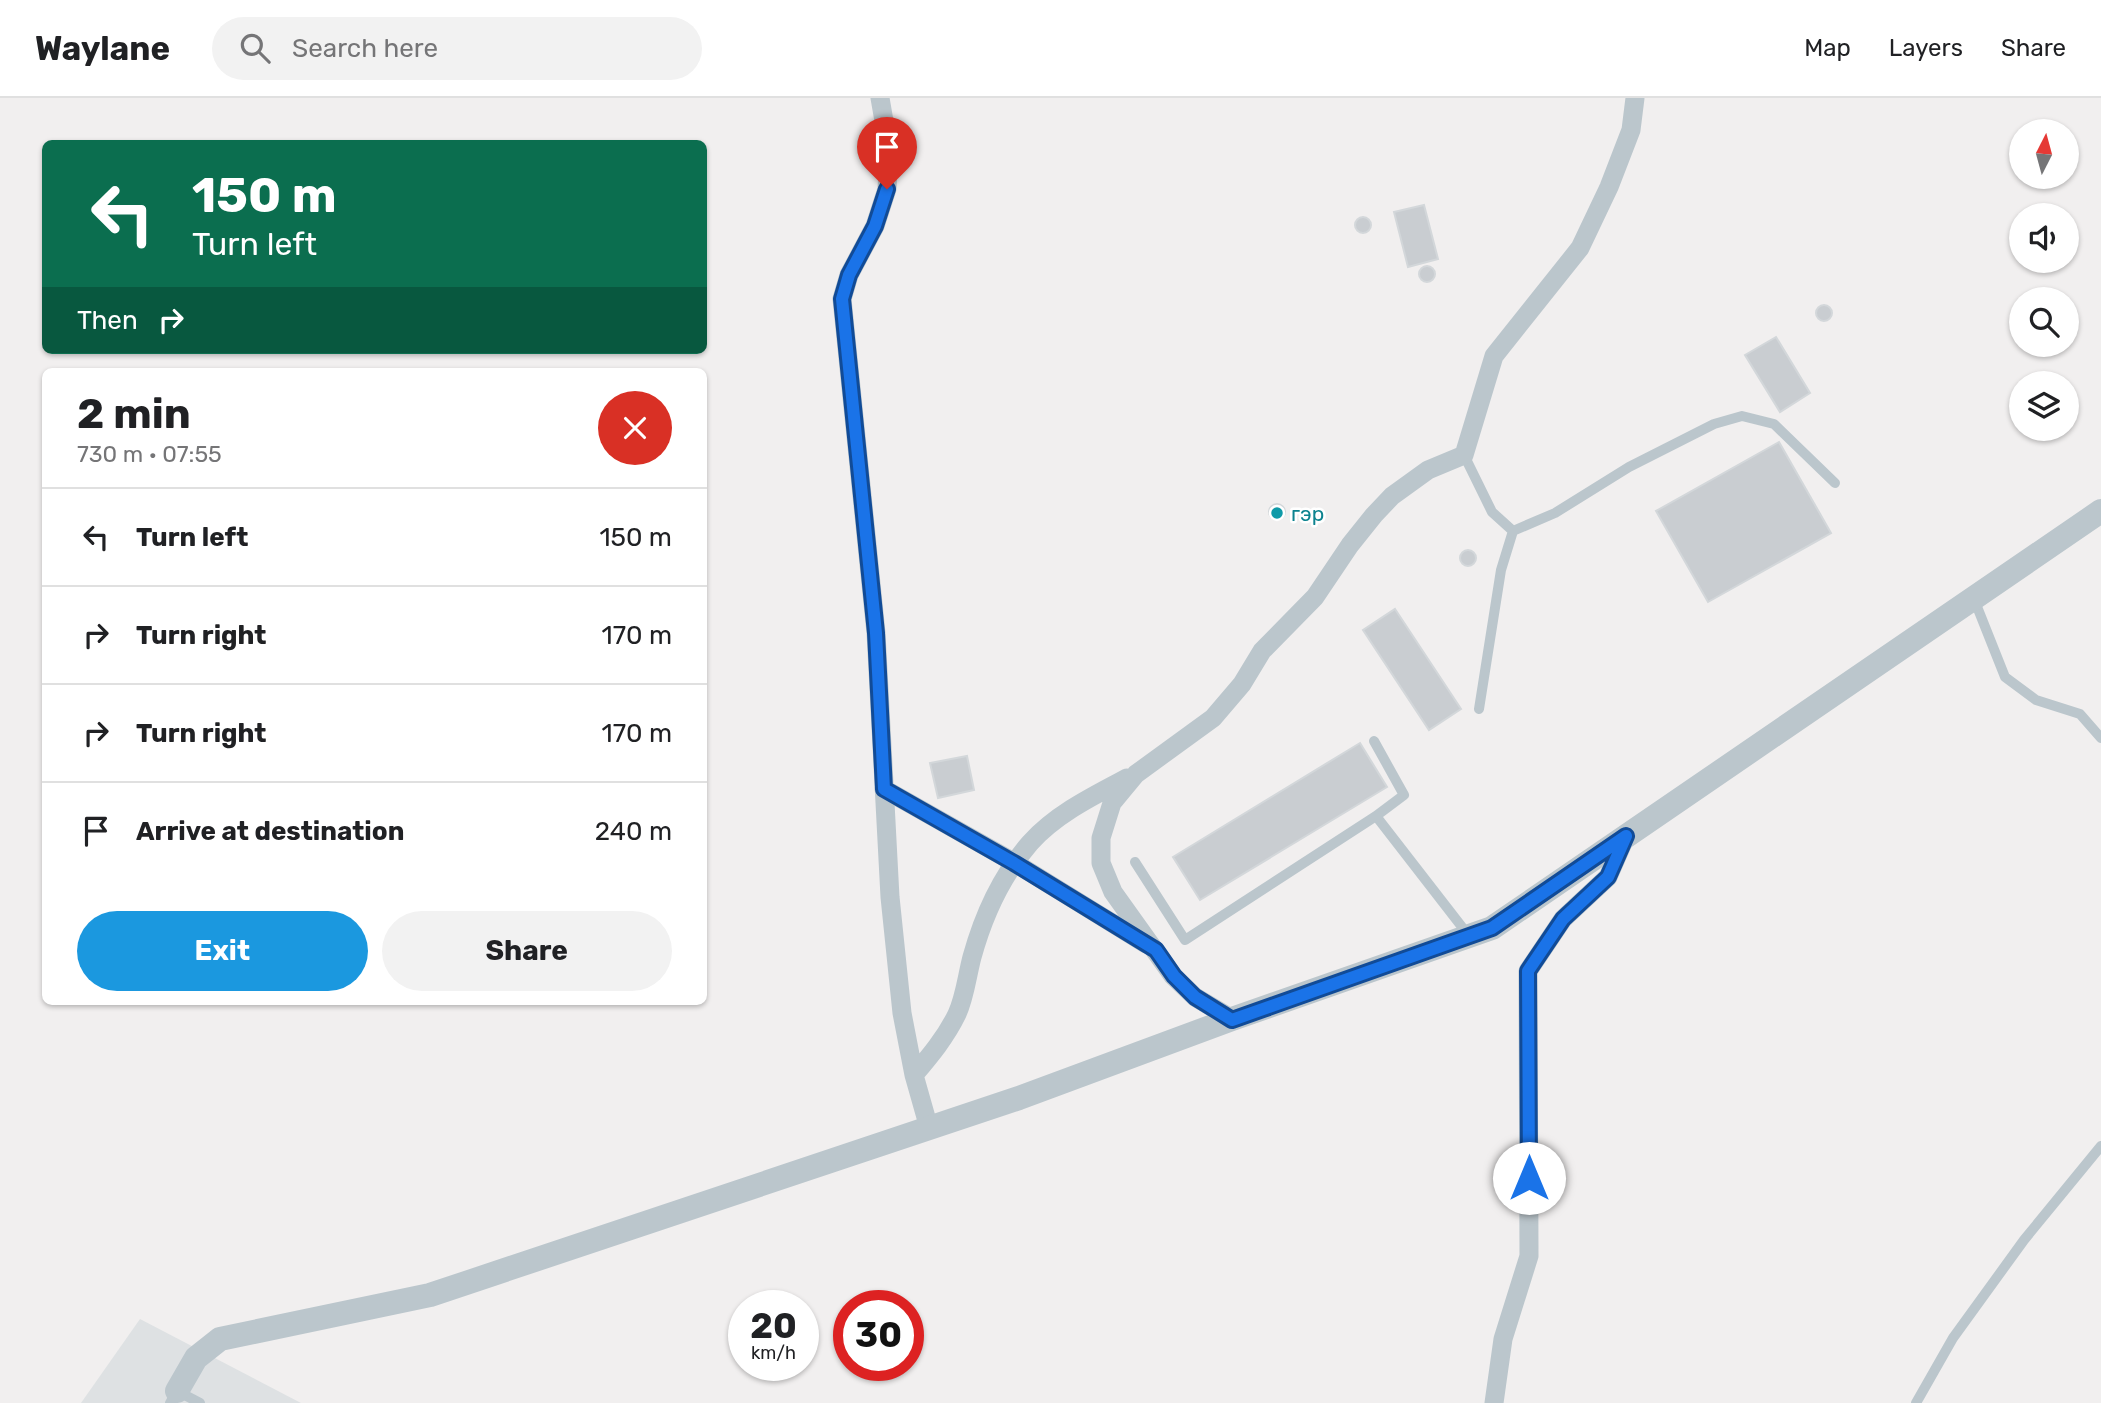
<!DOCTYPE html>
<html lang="en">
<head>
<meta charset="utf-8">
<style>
	:root { --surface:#fff; --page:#f2f2f2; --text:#202124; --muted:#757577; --line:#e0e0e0; --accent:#1b98df }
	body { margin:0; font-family:Rubik,sans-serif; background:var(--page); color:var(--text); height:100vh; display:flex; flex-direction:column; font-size:26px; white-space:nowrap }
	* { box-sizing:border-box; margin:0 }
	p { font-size:23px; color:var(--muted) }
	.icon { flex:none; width:38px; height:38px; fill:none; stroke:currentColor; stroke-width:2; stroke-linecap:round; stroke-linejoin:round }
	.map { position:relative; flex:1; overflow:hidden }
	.details { position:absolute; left:42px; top:270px; width:665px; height:637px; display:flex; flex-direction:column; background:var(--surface); border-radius:10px; box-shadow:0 2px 5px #0004 }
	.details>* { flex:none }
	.guide { position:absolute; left:42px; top:42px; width:665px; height:214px; border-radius:10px; box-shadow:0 2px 5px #0004; background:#0b6e4f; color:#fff; overflow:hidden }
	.needle { width:46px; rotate:6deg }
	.tools { position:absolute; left:2009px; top:21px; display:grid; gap:14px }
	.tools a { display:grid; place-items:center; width:70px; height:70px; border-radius:50%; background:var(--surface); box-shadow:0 2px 5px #0004; font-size:35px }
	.speed { position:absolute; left:728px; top:1192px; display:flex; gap:14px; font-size:35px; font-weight:700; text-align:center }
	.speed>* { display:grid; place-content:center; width:91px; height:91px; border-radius:50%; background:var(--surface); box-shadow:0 2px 5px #0004; line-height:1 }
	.speed small { font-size:18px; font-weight:400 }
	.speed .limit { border:10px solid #d22; background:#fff; color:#111 }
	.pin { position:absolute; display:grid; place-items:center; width:60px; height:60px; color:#fff; margin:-72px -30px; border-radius:50% 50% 50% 0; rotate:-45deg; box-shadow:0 0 7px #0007 }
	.pin .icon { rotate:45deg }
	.me { position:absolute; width:77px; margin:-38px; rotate:0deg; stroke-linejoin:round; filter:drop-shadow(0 0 5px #0008) }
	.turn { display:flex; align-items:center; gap:24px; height:147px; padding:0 35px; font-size:32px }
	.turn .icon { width:91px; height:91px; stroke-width:2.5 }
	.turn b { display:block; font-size:49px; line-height:60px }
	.then { display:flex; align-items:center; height:66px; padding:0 35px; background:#0003; gap:14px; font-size:26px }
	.round { display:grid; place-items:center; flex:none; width:74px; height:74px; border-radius:37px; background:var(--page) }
	.headline { display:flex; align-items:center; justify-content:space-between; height:119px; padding:0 35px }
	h1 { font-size:42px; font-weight:700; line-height:52px }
	.primary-button { display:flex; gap:14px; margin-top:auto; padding:14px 35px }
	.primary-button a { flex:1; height:80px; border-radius:42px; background:var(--accent); color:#fff; font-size:28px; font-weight:700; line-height:80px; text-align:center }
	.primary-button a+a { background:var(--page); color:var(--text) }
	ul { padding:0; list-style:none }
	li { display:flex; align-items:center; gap:21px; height:98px; padding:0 35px; border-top:2px solid var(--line) }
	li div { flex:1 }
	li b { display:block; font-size:26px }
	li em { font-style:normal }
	header { display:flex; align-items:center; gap:42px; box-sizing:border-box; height:98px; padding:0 35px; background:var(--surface); border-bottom:2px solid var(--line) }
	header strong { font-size:33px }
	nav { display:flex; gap:38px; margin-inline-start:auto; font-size:24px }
	.search { width:490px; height:63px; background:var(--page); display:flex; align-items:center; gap:18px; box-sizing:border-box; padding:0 24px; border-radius:38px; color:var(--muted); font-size:26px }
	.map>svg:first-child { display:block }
</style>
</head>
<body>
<header>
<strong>Waylane</strong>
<div class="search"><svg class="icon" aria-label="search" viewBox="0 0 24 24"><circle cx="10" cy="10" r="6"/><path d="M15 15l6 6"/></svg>Search here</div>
<nav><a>Map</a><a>Layers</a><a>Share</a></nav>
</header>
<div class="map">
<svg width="2101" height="1305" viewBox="0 0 2101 1305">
	<rect width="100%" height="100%" fill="#f1efef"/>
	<path fill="#dee1e3" d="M 140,1221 L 301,1305 L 81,1305 Z"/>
	<path fill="#c9cdd1" stroke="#d3d7da" stroke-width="2" d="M 1424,107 L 1438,161 L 1408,169 L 1394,114 Z
		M1355 127a8 8 0 1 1 16 0a8 8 0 1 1-16 0Z
		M1419 176a8 8 0 1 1 16 0a8 8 0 1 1-16 0Z
		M1816 215a8 8 0 1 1 16 0a8 8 0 1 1-16 0Z
		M 1776,239 L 1810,295 L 1780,314 L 1745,257 Z
		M 1779,344 L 1831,435 L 1708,504 L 1656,413 Z
		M1269 414a8 8 0 1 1 16 0a8 8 0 1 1-16 0Z
		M1460 460a8 8 0 1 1 16 0a8 8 0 1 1-16 0Z
		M 1395,511 L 1461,611 L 1429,632 L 1363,532 Z
		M 1360,645 L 1387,689 L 1200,802 L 1173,759 Z
		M 967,658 L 974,692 L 938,700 L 930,665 Z"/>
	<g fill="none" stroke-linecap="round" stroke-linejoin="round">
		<path stroke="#bbc6cc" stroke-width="10" d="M 1464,357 L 1492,414 L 1513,433
			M 1974,501 L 2005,579 L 2036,602 L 2080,616 L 2101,640
			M 1479,611 L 1501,472 L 1513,433 L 1555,415 L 1629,369 L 1714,326 L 1742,318 L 1774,326 L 1835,385
			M 1374,643 L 1404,697 L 1376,718 L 1469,838
			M 1135,764 L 1185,842 L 1376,718
			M 170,1305 L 177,1293 L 200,1305
			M 1916,1305 L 1953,1240 L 2024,1142 L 2101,1048"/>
		<path stroke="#bbc6cc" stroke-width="19" d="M 880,0 L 889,52 L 887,91 L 875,128 L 849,177 L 842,201 L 876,535 L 890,799 L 902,915 L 914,977 L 929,1030
			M 884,691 L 1015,765 L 1146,846
			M 1232,921 L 1195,899 L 1173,878 L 1113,794 L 1101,765 L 1101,740 L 1112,705 L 1136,676 L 1213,620 L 1242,586 L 1262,553 L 1315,499 L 1350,447 L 1374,417 L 1392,398 L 1428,372 L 1464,357 L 1494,258 L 1580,150 L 1609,89 L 1631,32 L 1635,0
			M 914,977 C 930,958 946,939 957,916 C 965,899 967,878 972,859 C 983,819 1002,777 1030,745 C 1056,716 1093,698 1127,680
			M 1494,1305 L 1503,1241 L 1529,1158 L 1528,873 L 1563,821 L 1608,779 L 1626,738"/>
		<path stroke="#bbc6cc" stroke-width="24" d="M 177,1293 L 196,1260 L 220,1241 L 430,1197 L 1019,1000 L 1232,921 L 1492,830 L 2101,413"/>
	</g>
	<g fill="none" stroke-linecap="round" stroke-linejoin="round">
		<defs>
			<path id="route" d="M 887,91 L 875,128 L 849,177 L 842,201 L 876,535 L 884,691 L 1014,765 L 1156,852 L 1174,878 L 1195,899 L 1232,922 L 1492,830 L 1626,738 L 1608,779 L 1563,821 L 1528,873 L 1529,1080"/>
		</defs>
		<use href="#route" stroke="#114b97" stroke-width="18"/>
		<use href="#route" stroke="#1a73e8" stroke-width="12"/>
	</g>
	<circle fill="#0f9aa8" stroke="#fff" stroke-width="2.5" cx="1277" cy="415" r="7"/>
	<g text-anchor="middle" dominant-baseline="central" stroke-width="5" stroke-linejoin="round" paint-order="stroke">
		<g font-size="21" fill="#0d838f" stroke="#fff" text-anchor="start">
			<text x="1291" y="415">гэр</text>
		</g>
	</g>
</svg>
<div class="tools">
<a><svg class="needle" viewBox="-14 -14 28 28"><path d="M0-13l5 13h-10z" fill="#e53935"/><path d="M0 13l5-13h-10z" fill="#757577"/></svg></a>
<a><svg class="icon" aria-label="sound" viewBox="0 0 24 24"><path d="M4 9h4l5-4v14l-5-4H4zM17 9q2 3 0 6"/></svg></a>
<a><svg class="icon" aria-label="search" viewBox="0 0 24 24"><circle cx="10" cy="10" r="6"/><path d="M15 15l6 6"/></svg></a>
<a><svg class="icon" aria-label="layers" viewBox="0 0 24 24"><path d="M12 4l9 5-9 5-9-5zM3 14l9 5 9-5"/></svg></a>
</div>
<div class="speed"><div>20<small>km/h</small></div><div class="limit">30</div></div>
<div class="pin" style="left:887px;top:91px;background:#d93025"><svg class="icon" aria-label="arrive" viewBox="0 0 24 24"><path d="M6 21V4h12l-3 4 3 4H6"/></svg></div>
<svg class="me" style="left:1529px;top:1080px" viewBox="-20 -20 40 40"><circle r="19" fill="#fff"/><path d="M0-13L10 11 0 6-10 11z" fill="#1a73e8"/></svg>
<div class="guide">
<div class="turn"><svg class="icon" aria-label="left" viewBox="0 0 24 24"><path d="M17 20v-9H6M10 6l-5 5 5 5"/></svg><div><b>150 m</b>Turn left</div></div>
<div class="then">Then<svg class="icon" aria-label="right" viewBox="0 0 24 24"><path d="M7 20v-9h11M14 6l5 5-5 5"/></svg></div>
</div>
<section class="details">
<div class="headline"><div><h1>2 min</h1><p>730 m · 07:55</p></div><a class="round" style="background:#d93025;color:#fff"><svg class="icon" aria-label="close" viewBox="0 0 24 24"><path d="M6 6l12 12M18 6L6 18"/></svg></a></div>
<ul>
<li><svg class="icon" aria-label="left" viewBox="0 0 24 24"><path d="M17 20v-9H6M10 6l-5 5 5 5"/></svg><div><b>Turn left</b></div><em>150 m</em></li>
<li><svg class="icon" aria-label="right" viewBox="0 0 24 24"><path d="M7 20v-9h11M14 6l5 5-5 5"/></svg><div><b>Turn right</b></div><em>170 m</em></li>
<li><svg class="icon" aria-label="right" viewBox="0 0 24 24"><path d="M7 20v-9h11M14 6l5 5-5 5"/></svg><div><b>Turn right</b></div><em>170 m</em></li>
<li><svg class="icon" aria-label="arrive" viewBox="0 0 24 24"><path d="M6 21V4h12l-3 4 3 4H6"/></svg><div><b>Arrive at destination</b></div><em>240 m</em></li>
</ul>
<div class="primary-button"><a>Exit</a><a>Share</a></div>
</section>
</div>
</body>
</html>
